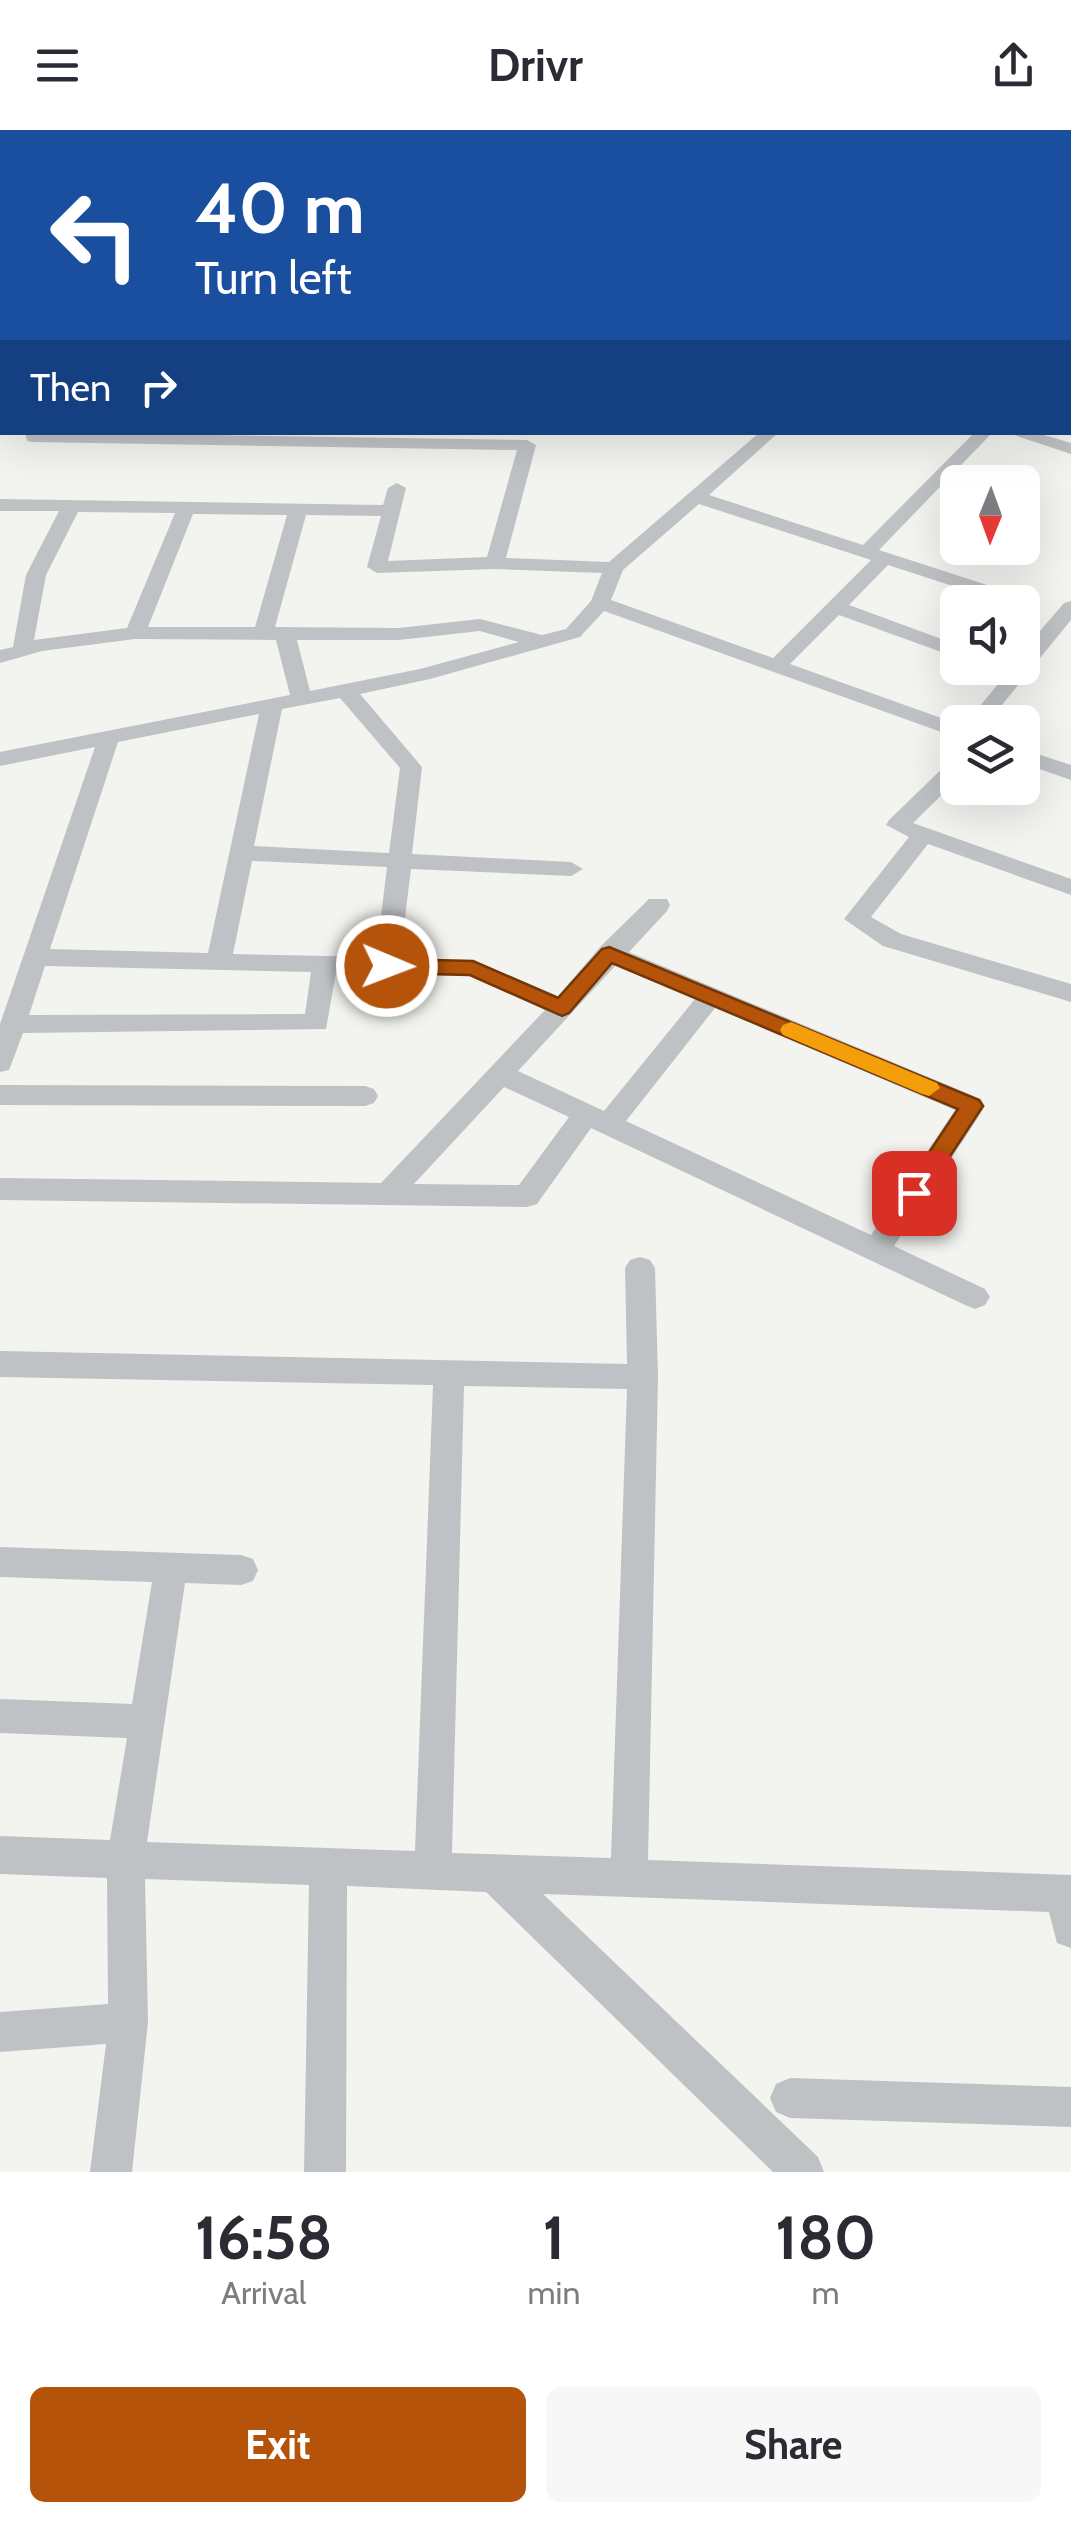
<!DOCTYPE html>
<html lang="en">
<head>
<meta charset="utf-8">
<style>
	:root { --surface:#fff; --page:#f7f7f7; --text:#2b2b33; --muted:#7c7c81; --accent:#b45309 }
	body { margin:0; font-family:Cabin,sans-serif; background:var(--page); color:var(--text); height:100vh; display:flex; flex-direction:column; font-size:38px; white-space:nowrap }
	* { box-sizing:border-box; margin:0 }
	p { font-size:32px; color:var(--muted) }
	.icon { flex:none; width:55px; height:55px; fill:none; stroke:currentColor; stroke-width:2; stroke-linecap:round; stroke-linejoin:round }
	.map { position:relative; height:2042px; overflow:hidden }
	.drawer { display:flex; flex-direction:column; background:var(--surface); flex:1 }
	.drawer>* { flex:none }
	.banner { position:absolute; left:0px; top:0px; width:1072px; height:305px; box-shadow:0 10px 40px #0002; background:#1a4fa0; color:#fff; overflow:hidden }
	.needle { width:65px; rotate:181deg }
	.controls { position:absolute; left:940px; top:335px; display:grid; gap:20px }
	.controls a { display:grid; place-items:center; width:100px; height:100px; border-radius:15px; background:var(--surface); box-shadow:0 10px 40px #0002; font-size:50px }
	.pin { position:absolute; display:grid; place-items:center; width:85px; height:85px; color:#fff; margin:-42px; border-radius:20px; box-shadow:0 5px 15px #0006 }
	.me { position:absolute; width:110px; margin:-55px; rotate:91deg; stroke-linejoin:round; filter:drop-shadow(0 0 8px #0008) }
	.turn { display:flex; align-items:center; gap:35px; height:210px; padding:0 30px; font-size:45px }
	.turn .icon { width:130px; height:130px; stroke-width:2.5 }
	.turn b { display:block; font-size:70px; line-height:85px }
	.then { display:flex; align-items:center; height:95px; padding:0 30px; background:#0003; gap:20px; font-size:38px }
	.eta { display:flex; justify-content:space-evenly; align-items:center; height:170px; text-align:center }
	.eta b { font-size:60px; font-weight:800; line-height:70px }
	.button { display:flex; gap:20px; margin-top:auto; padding:20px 30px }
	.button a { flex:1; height:115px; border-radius:15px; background:var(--accent); color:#fff; font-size:40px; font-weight:800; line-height:115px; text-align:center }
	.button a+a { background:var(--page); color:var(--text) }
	header { display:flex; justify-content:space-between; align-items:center; height:130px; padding:0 30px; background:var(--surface); font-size:45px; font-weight:800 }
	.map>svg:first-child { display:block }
</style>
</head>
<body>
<header><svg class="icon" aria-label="menu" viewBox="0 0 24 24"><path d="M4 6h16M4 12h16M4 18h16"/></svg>Drivr<svg class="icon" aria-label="share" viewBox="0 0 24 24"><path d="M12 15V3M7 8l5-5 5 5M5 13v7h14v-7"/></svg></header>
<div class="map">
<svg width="1071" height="2042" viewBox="0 0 1071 2042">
	<rect width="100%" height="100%" fill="#f3f4f0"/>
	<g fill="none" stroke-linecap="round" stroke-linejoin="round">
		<path fill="#bfc2c5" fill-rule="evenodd" d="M 61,0 L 72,0 L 74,2 L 60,2 Z
			M 159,0 L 179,0 L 181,2 L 161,2 Z
			M 398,0 L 412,0 L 412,2 L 399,2 Z
			M 519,0 L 533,0 L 533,2 L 520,2 Z
			M 652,0 L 666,0 L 666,2 L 653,2 Z
			M 760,0 L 774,0 L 775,2 L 762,2 Z
			M 833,0 L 875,0 L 877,2 L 835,2 Z
			M 1070,5 L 1071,5 L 1071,13 L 1070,13 Z
			M 1070,28 L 1071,28 L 1070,37 Z
			M 1070,80 L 1071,80 L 1071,88 L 1070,88 Z
			M 1070,134 L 1071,134 L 1071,144 L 1070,144 Z
			M 0,210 L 2,210 L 2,220 L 0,220 Z
			M 1071,211 L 1071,222 L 1070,222 L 1070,211 Z
			M 0,278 L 2,278 L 2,288 L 0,288 Z
			M 25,302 L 527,310 L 536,315 L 506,428 L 609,432 L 760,302 L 779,302 L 709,365 L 863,415 L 975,302 L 993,302 L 879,420 L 1027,468 L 1027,476 L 1022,477 L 1022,472 L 1002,472 L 888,435 L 849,475 L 958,515 L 958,528 L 839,485 L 790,534 L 958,594 L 958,608 L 604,481 L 580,507 L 430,549 L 360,564 L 422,637 L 412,724 L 571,732 L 583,739 L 571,746 L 411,739 L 400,828 L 473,830 L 558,866 L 600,817 L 649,769 L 667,769 L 670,775 L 667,781 L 629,822 L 981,969 L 985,976 L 981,983 L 894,1116 L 985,1159 L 990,1167 L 985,1175 L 975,1179 L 965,1175 L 591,998 L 537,1074 L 527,1077 L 0,1070 L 0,1048 L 381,1053 L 545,880 L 469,846 L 336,843 L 326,899 L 23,903 L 9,940 L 0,942 L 0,894 L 95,617 L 0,636 L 0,622 L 290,565 L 276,510 L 135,509 L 42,521 L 0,533 L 0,520 L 13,517 L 26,445 L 59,381 L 0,381 L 0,369 L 383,375 L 388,358 L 397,353 L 406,358 L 388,431 L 487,427 L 517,320 L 33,312 L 27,311 ZM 699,374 L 871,430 L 773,528 L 611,470 L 623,440 ZM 78,382 L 175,383 L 127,498 L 34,510 L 46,445 ZM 193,384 L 287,385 L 255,497 L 148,497 ZM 306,385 L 381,386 L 367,437 L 377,443 L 495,439 L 602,443 L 591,471 L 566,499 L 542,505 L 480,489 L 399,498 L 275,497 ZM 480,501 L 519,512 L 420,539 L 310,561 L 297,510 L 399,510 ZM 340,568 L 400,638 L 389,723 L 254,716 L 282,579 ZM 259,584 L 208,823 L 50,819 L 118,612 ZM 252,731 L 387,737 L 376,827 L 233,824 ZM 616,835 L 695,869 L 604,981 L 518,941 ZM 45,836 L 311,842 L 305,884 L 29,885 ZM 715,878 L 955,980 L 871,1105 L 626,991 ZM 504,957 L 569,987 L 519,1055 L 414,1054 Z
			M 1005,302 L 1034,302 L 1071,313 L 1071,324 Z
			M 1071,471 L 1071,490 L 988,592 L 967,592 L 1011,538 L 1022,538 L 1022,522 L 1064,473 Z
			M 1022,619 L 1071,635 L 1071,650 L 1022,633 Z
			M 958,629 L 958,649 L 913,693 L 1071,749 L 1071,765 L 928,714 L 871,787 L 901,804 L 1071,854 L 1071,872 L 883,816 L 844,789 L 909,707 L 886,695 L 889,690 L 950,631 Z
			M 0,955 L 365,956 L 374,959 L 378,966 L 374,973 L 365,976 L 0,975 Z
			M 640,1127 L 650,1130 L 655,1138 L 658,1247 L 648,1730 L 1071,1745 L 1071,1818 L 1057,1813 L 1049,1782 L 543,1764 L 818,2027 L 824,2042 L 773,2042 L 486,1762 L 347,1756 L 346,2042 L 304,2042 L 309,1755 L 145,1749 L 148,1892 L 132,2042 L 90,2042 L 106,1914 L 0,1922 L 0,1882 L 108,1874 L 107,1748 L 0,1744 L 0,1706 L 110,1710 L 127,1608 L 0,1603 L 0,1569 L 132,1574 L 152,1452 L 0,1447 L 0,1417 L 241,1425 L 253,1429 L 258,1440 L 253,1451 L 241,1455 L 185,1453 L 147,1712 L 415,1721 L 433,1255 L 0,1247 L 0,1221 L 627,1234 L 625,1138 L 630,1130 ZM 464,1256 L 627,1259 L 611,1728 L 452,1723 Z
			M 790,1948 L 1071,1957 L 1071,1997 L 790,1988 L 776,1982 L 770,1968 L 776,1954 Z"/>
	</g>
	<path fill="#b45309" stroke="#753606" stroke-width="2.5" d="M 609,817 L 979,970 L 983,976 L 922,1069 L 914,1072 L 902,1063 L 958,979 L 612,833 L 569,883 L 562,886 L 470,845 L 387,843 L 377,836 L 387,829 L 473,831 L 558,868 L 602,819 Z"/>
	<path fill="#f59e0b" d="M 791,892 L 937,953 L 940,958 L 929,966 L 922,964 L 783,905 L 780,900 L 783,895 Z"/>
</svg>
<div class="controls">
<a><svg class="needle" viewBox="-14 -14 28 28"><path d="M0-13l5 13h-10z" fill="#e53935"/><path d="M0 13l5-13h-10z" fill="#7c7c81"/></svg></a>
<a><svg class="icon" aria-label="sound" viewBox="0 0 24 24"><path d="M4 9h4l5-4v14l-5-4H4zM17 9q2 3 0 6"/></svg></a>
<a><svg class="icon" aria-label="layers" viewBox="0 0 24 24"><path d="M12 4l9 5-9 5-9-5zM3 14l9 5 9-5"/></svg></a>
</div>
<div class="pin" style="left:914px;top:1063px;background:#d93025"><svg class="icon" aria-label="arrive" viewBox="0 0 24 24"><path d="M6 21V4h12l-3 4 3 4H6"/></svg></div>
<svg class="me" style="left:387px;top:836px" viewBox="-20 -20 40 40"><circle r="17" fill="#b45309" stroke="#fff" stroke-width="3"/><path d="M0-11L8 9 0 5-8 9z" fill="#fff"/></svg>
<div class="banner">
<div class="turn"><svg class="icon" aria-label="left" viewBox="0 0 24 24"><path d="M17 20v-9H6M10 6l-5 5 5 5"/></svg><div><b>40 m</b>Turn left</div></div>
<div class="then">Then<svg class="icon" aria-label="right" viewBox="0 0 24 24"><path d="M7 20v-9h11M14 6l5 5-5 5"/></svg></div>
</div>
</div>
<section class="drawer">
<div class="eta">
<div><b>16:58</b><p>Arrival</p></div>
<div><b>1</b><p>min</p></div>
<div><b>180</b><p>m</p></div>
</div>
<div class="button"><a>Exit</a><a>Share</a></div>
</section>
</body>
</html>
